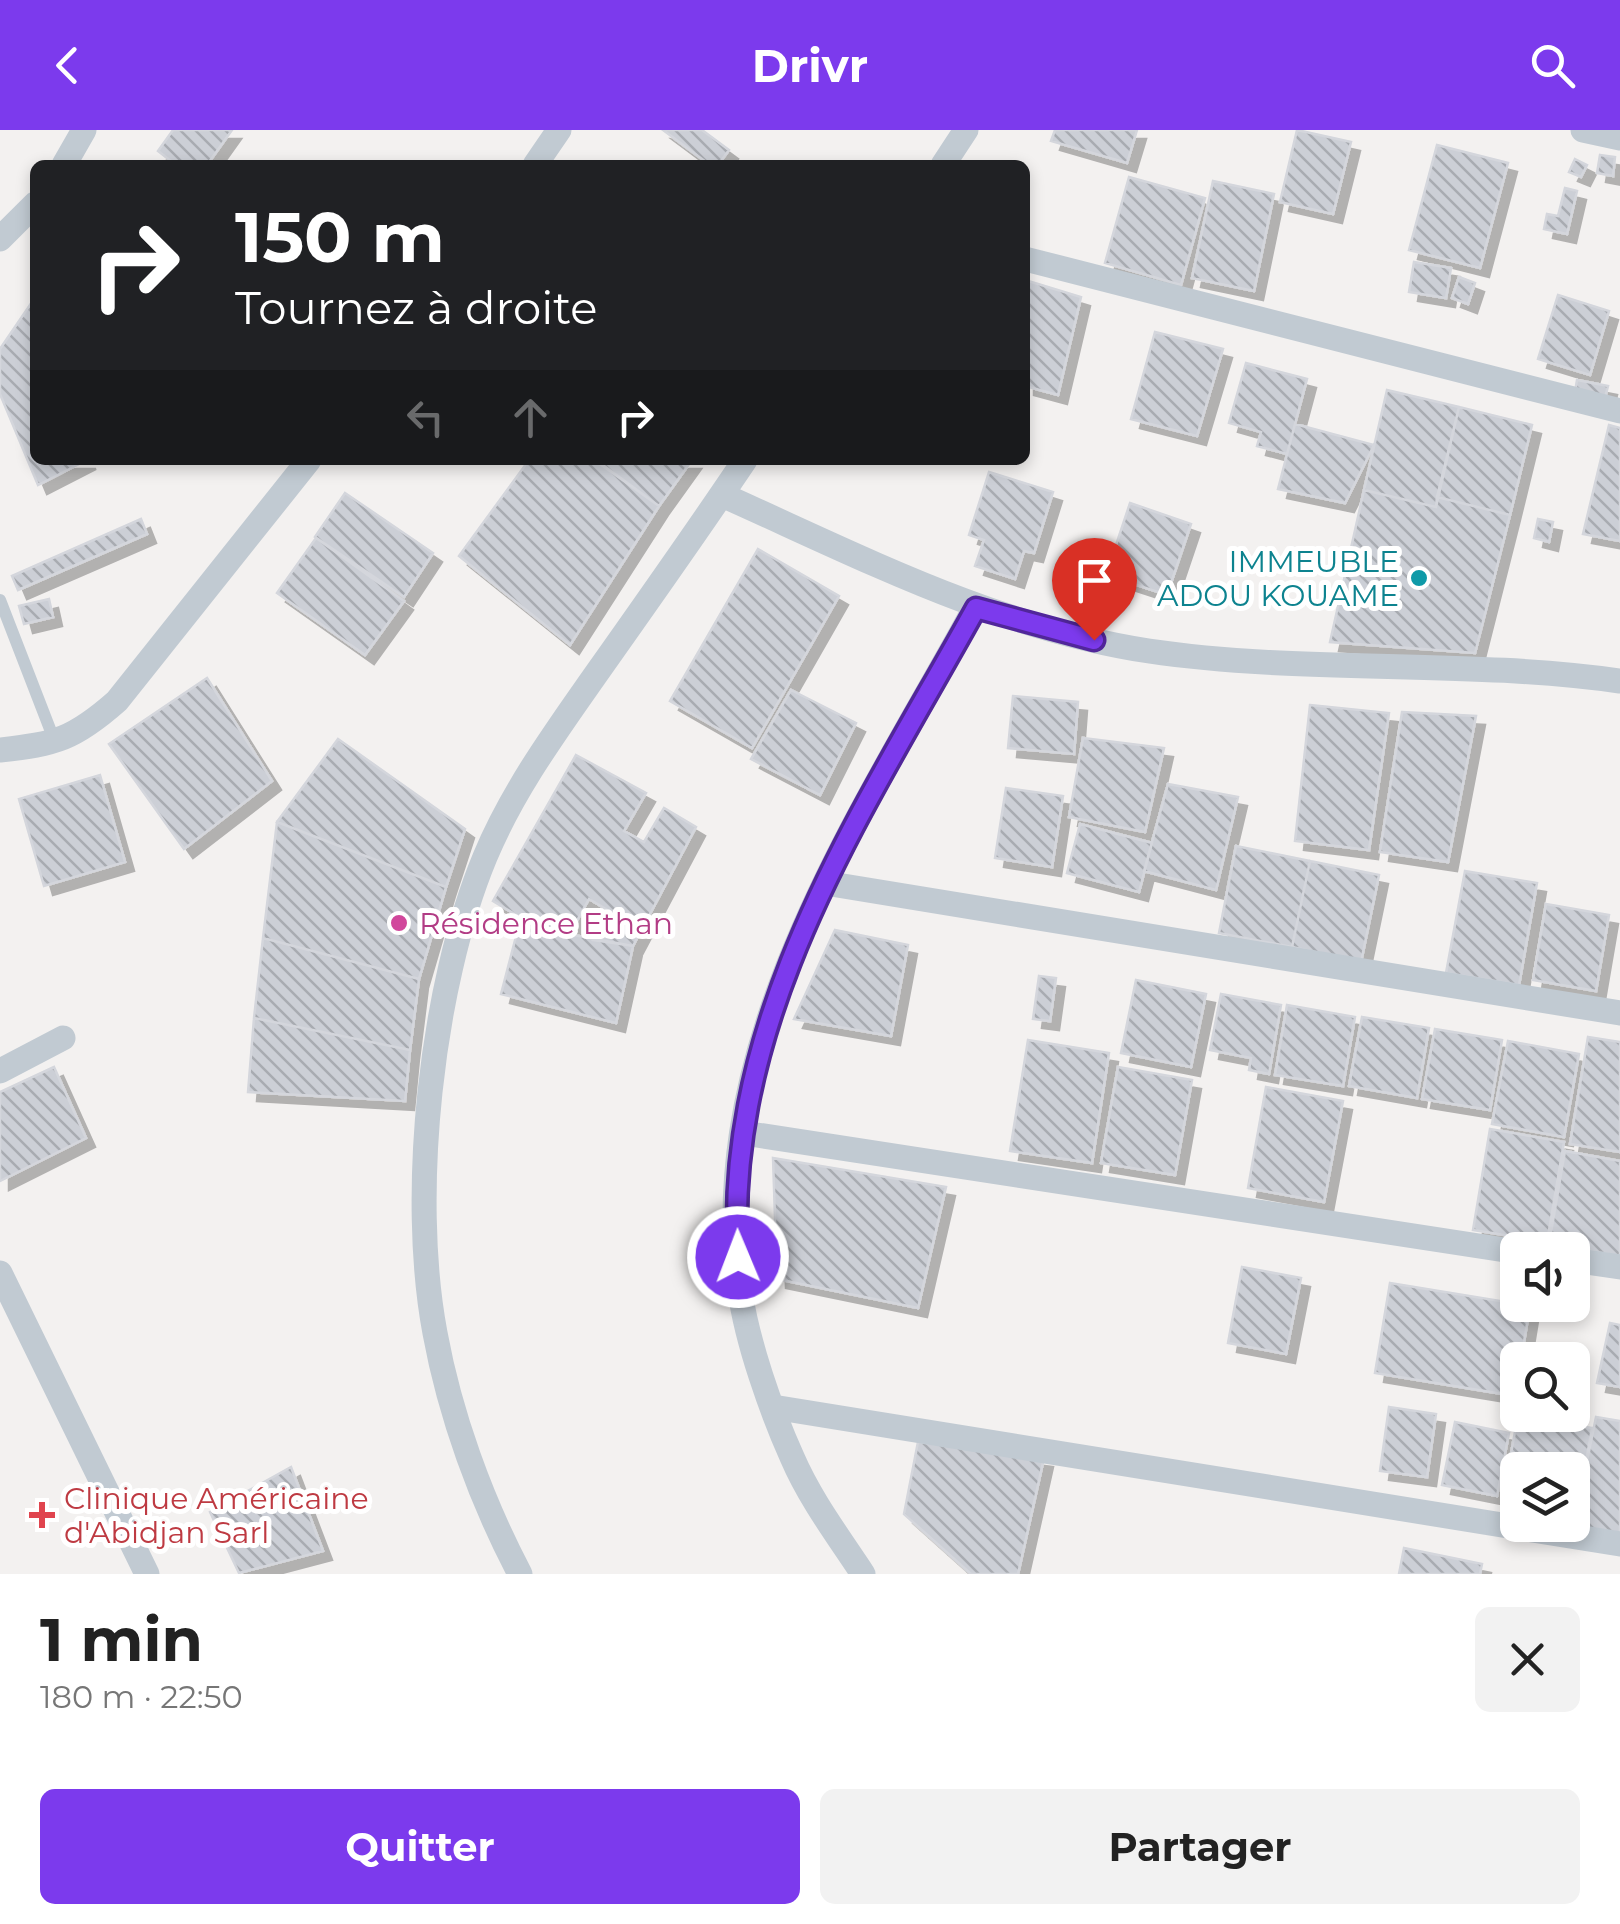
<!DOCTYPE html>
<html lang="fr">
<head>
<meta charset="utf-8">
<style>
	:root { --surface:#fff; --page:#f2f2f2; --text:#222; --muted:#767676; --accent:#7c3aed }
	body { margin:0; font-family:Montserrat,sans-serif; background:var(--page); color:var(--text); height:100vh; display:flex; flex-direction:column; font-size:38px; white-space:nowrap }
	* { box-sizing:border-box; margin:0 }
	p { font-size:32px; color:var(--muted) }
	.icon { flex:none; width:55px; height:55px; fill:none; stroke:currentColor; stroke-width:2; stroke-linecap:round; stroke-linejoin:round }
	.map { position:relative; height:1444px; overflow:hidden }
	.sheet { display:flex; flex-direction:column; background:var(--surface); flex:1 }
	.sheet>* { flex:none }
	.hud { position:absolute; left:30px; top:30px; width:1000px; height:305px; border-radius:15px; box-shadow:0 5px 15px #0003; background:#202124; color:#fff; overflow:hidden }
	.tools { position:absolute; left:1500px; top:1102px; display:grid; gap:20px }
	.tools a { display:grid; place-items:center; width:90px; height:90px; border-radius:15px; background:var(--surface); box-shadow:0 5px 15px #0003; font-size:50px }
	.pin { position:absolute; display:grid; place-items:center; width:85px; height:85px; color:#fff; margin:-102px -42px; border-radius:50% 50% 50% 0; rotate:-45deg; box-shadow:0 0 10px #0007 }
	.pin .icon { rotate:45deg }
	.me { position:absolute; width:110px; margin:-55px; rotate:359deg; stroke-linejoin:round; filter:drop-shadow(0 0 8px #0008) }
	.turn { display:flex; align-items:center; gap:35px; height:210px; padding:0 40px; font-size:45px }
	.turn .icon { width:130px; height:130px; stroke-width:2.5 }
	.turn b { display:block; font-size:70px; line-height:85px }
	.lanes { display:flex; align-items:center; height:95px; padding:0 40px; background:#0003; justify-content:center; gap:50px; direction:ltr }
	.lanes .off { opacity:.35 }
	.round { display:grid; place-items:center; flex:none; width:105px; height:105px; border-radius:15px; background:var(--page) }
	.overview { display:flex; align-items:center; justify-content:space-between; height:170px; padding:0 40px }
	h1 { font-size:60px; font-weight:700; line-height:75px }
	.primary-button { display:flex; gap:20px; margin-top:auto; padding:20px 40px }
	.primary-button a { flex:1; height:115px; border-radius:15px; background:var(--accent); color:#fff; font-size:40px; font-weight:700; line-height:115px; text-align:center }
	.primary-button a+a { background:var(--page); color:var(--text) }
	header { display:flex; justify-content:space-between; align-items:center; height:130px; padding:0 40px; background:var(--accent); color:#fff; font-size:45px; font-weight:700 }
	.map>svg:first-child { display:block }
</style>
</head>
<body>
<header><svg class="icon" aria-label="back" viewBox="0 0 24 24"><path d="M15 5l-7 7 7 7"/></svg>Drivr<svg class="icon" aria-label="search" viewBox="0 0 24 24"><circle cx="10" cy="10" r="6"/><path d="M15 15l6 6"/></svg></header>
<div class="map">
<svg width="1620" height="1444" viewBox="0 0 1620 1444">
	<defs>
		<pattern id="building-back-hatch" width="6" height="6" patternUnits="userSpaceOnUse" patternTransform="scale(2.5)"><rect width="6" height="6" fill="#cccfd6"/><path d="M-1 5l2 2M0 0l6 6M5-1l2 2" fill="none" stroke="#a8abb1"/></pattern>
		<filter id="shadow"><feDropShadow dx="9" dy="9" stdDeviation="0" flood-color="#0004"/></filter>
	</defs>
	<rect width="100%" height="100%" fill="#f3f1f0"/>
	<path fill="url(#building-back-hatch)" stroke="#d4d6dc" stroke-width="2.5" filter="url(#shadow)" d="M 173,0 L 232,0 L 207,35 L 176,35 L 158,21 Z
		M 663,0 L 702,0 L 729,20 L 718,35 L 710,35 Z
		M 1055,0 L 1137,0 L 1127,33 L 1051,11 Z
		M 1297,0 L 1351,12 L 1333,84 L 1280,72 Z
		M 1437,15 L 1508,33 L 1480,138 L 1409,120 Z
		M 1600,25 L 1615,27 L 1613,46 L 1597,43 Z
		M 1575,29 L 1587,35 L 1581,47 L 1569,42 Z
		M 1129,47 L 1205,68 L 1181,155 L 1105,133 Z
		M 1213,51 L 1274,64 L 1254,161 L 1192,148 Z
		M 1565,58 L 1577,61 L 1567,104 L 1544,99 L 1547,84 L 1558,86 Z
		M 1414,132 L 1451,138 L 1446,168 L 1409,162 Z
		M 1459,147 L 1475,153 L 1468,174 L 1452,168 Z
		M 1025,150 L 1081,167 L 1058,265 L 1025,256 Z
		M 1558,165 L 1609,181 L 1590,245 L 1538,229 Z
		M 32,172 L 35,330 L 87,330 L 38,355 L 0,264 L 0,219 Z
		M 1155,202 L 1223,219 L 1197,306 L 1131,289 Z
		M 1246,233 L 1307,249 L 1287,324 L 1257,316 L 1261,302 L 1229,293 Z
		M 1577,250 L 1608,256 L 1605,268 L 1575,262 Z
		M 1387,260 L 1459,277 L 1436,377 L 1364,360 Z
		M 1459,277 L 1532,295 L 1510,385 L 1437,367 Z
		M 1295,294 L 1374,315 L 1345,373 L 1278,359 Z
		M 1609,295 L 1620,298 L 1620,411 L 1583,404 Z
		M 529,330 L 596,330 L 659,376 L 570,515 L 459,426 Z
		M 603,330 L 692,330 L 659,376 L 600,334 Z
		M 989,342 L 1053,362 L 1034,423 L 1024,421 L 1015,449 L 975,436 L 984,410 L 969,405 Z
		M 1364,360 L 1436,377 L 1437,367 L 1510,385 L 1475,523 L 1330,512 Z
		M 345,363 L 433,423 L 404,467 L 315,407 Z
		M 1130,373 L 1191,394 L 1167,465 L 1106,445 Z
		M 141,389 L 147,404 L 18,460 L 12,446 Z
		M 1538,389 L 1553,392 L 1549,412 L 1534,408 Z
		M 316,408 L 404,471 L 365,525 L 277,463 Z
		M 758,419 L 839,466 L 752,618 L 670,571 Z
		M 49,469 L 53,487 L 24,494 L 19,476 Z
		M 207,548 L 272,651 L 184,719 L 109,614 Z
		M 791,560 L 856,593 L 820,665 L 751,629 Z
		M 1013,566 L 1078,572 L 1074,624 L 1008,618 Z
		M 1310,575 L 1389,583 L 1369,720 L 1295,711 Z
		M 1402,582 L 1476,586 L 1448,732 L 1380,722 Z
		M 1083,608 L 1164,618 L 1145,702 L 1069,687 Z
		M 338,609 L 465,699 L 446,757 L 277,692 Z
		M 576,625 L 646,663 L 624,701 L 644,712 L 664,678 L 696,697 L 633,816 L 593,810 L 609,781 L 589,769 L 568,807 L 543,801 L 493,771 Z
		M 100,645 L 125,732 L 44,756 L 19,669 Z
		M 1168,654 L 1238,667 L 1216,760 L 1144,741 Z
		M 1006,658 L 1063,666 L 1052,737 L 995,728 Z
		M 277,692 L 446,757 L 419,849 L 263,808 Z
		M 1080,694 L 1152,713 L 1139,762 L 1067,743 Z
		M 1236,716 L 1310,731 L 1292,817 L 1219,803 Z
		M 1310,731 L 1379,745 L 1361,832 L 1292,817 Z
		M 1465,741 L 1537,753 L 1519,855 L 1446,843 Z
		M 1546,774 L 1609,785 L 1596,861 L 1533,850 Z
		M 519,795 L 633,816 L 616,893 L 501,864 Z
		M 835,800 L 908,815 L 891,906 L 794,889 Z
		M 263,808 L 419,849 L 410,920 L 254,888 Z
		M 1039,846 L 1056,848 L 1050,891 L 1033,889 Z
		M 1136,850 L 1206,864 L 1191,937 L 1121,923 Z
		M 1221,864 L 1281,875 L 1269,944 L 1249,940 L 1251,928 L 1210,920 Z
		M 1287,875 L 1355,887 L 1343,956 L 1275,945 Z
		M 1362,887 L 1429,898 L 1417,968 L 1349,956 Z
		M 254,888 L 410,920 L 405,971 L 248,962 Z
		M 1435,899 L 1502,910 L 1490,980 L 1422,969 Z
		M 1588,907 L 1620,912 L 1620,1022 L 1570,1014 Z
		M 1028,910 L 1109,923 L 1092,1033 L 1010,1021 Z
		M 1508,911 L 1579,924 L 1564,1007 L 1492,994 Z
		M 54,937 L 86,1008 L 0,1051 L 0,962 Z
		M 1118,937 L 1192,950 L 1175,1045 L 1101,1033 Z
		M 1266,957 L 1343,971 L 1324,1072 L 1248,1058 Z
		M 1490,999 L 1564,1012 L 1547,1112 L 1473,1100 Z
		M 1565,1021 L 1620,1031 L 1620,1126 L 1549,1114 Z
		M 773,1028 L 946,1057 L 918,1178 L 777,1149 Z
		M 1242,1137 L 1301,1148 L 1286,1224 L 1228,1213 Z
		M 1390,1153 L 1530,1176 L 1515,1266 L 1375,1243 Z
		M 1610,1193 L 1620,1195 L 1620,1257 L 1597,1253 Z
		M 1389,1277 L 1436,1284 L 1427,1347 L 1380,1341 Z
		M 1518,1285 L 1592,1298 L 1577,1382 L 1572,1381 L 1572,1340 L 1518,1340 L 1518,1371 L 1503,1368 Z
		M 1596,1287 L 1620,1291 L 1620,1404 L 1574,1395 Z
		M 1455,1292 L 1509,1303 L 1497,1366 L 1442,1355 Z
		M 918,1312 L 1044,1328 L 1018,1444 L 971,1444 L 904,1384 Z
		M 291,1337 L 323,1421 L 239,1443 L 210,1382 Z
		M 1404,1418 L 1482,1434 L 1480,1444 L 1399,1444 Z"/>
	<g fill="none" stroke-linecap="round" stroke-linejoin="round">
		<path stroke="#c1cad2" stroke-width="12" d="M 0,470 L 55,612"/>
		<path stroke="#c1cad2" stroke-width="25" d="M 1583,0 L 1620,8
			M 64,35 L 84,0
			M 535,35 L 559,0
			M 943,35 L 966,0
			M 0,109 L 35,74
			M 1025,129 L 1620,281
			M 722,365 C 861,427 997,498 1149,521 C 1305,544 1465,529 1620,551
			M 0,620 C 56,614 74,609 117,571 L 309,330
			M 825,753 L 1620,883
			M 0,941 L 63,908
			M 744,1003 L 1518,1122
			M 1572,1130 L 1620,1137
			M 0,1143 L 147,1444
			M 773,1277 L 1620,1414
			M 520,1444 C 481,1370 450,1285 435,1203 C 409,1065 431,857 485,727 C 512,662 554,604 594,547 C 645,475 696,403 745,330
			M 863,1444 C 838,1406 810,1369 792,1327 C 771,1280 747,1212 740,1161 C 705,909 861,687 975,478"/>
	</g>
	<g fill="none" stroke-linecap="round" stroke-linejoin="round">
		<defs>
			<path id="route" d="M 738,1127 C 723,884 864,681 976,478 L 1094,510"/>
		</defs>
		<use href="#route" stroke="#51269a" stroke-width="25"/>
		<use href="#route" stroke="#7c3aed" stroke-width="18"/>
	</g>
	<circle fill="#0f9aa8" stroke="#fff" stroke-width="4" cx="1419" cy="448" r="10"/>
	<circle fill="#d1479c" stroke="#fff" stroke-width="4" cx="399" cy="793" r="10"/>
	<path fill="#e0444e" stroke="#fff" stroke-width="4" d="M37 1370h10v10h10v10h-10v10h-10v-10h-10v-10h10z"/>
	<g text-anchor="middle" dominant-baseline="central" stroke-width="10" stroke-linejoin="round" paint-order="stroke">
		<g font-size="30" fill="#0d838f" stroke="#fff" text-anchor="end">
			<text x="1399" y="431">IMMEUBLE<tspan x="1399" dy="34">ADOU KOUAME</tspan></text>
		</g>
		<g font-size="30" fill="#b23c85" stroke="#fff" text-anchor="start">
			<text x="419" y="793">Résidence Ethan</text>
		</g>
		<g font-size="30" fill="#be3a42" stroke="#fff" text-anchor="start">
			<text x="64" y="1368">Clinique Américaine<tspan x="64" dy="34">d'Abidjan Sarl</tspan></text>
		</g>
	</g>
</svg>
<div class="tools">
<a><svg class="icon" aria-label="sound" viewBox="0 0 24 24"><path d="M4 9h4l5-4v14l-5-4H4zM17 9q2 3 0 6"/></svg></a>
<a><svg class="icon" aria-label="search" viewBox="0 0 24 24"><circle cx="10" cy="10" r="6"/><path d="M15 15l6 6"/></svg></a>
<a><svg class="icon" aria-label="layers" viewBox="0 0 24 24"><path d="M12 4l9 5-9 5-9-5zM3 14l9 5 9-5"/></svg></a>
</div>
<div class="pin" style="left:1094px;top:510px;background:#d93025"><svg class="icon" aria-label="arrive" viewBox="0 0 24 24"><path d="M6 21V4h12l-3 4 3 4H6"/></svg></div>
<svg class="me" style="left:738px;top:1127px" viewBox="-20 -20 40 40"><circle r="17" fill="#7c3aed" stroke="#fff" stroke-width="3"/><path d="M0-11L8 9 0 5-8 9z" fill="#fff"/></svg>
<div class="hud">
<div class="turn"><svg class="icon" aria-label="right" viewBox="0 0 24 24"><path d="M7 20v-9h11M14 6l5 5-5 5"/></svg><div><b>150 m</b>Tournez à droite</div></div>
<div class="lanes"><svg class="icon off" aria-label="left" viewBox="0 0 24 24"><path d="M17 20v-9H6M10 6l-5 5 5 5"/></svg><svg class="icon off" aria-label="ahead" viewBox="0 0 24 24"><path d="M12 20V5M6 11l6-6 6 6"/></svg><svg class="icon" aria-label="right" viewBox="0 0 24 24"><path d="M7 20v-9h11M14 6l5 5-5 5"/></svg></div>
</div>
</div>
<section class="sheet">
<div class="overview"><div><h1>1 min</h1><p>180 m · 22:50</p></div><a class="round"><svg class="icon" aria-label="close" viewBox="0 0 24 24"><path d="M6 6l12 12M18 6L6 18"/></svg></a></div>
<div class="primary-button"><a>Quitter</a><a>Partager</a></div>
</section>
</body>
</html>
